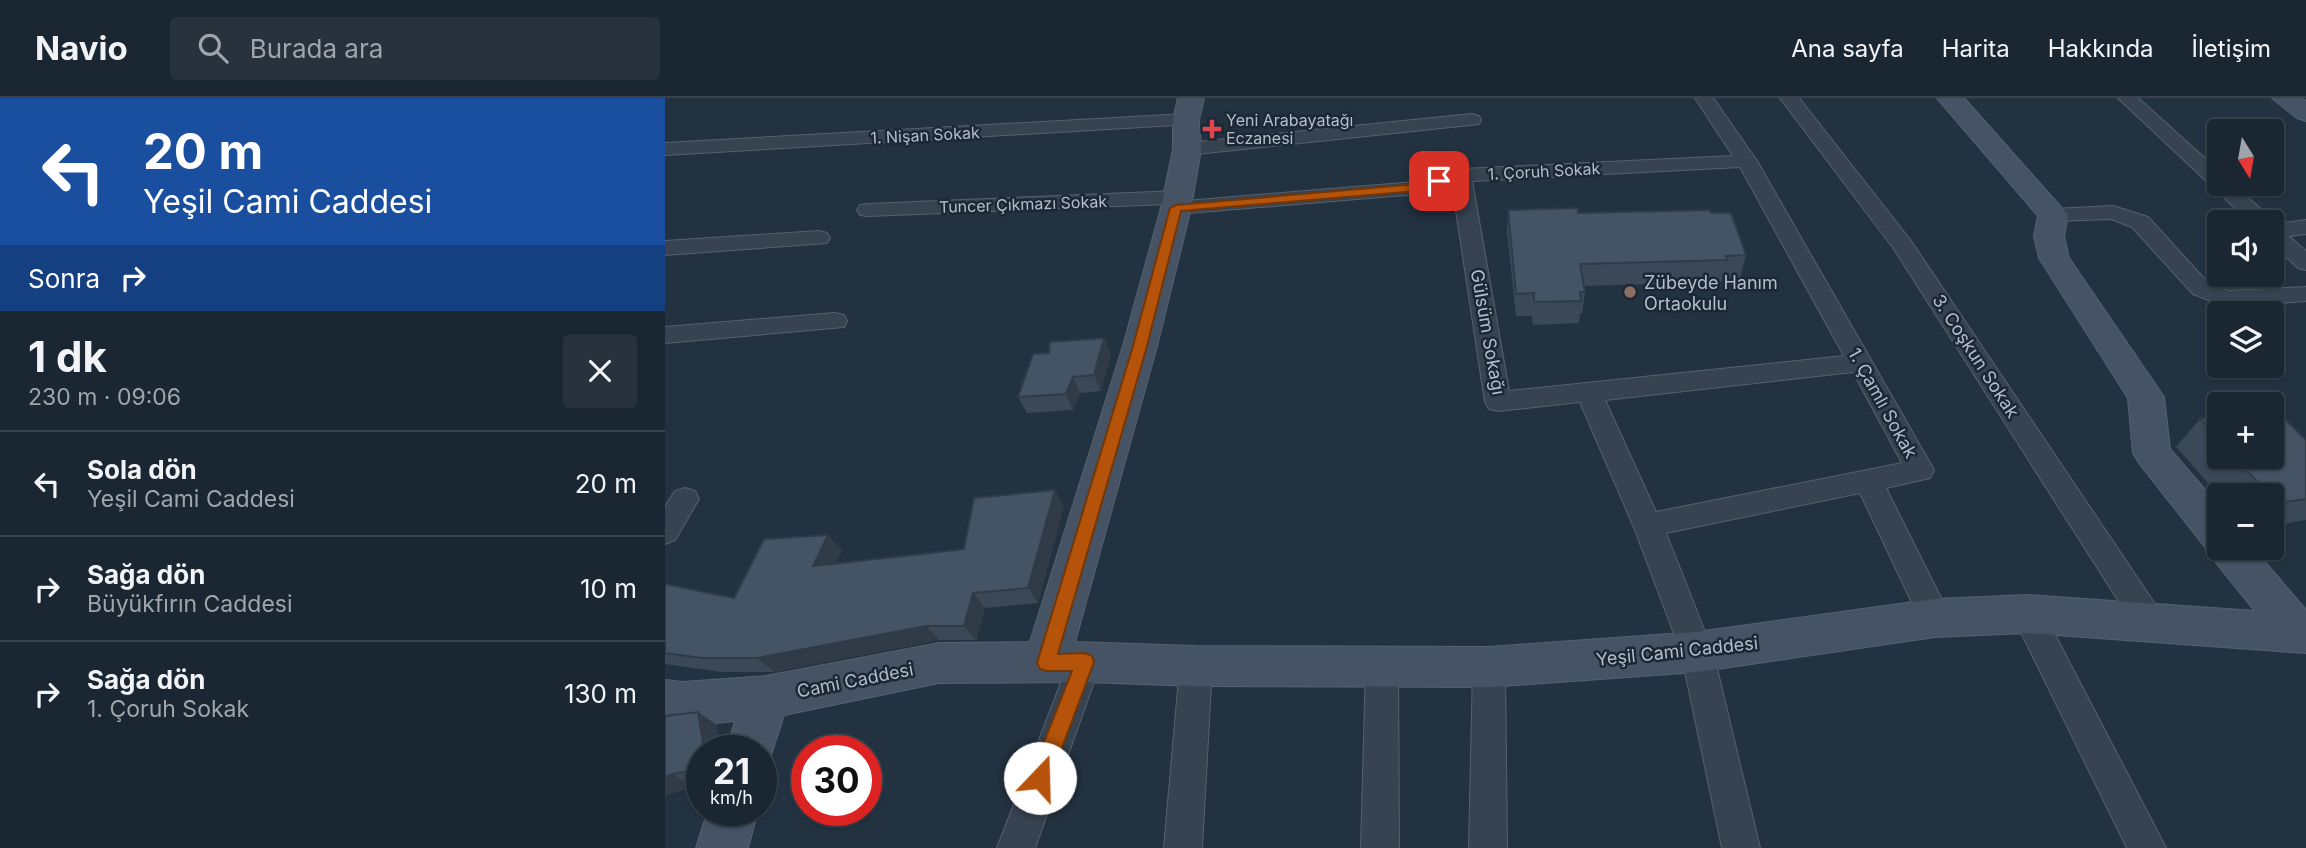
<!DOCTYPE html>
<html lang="tr">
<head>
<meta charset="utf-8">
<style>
	:root { --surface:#1a2631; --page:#27323d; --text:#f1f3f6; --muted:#9fa5ab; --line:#38434d }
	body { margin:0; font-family:Inter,sans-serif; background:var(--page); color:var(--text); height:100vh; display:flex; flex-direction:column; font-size:26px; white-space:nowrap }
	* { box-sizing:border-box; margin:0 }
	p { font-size:23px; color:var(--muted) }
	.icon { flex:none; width:38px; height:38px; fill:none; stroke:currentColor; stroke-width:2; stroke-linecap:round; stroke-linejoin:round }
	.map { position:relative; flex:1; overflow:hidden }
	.details { display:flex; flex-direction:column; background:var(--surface); width:665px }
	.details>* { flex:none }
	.guide { background:#1a4fa0; color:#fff; overflow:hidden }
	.needle { width:46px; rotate:169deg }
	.buttons { position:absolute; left:1542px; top:21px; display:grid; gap:14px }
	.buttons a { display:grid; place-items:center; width:77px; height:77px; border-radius:7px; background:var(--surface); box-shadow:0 2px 5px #0004,0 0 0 2px var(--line); font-size:35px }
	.speed { position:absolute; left:21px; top:637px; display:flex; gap:14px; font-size:35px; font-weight:700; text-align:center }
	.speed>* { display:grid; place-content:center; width:91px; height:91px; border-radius:50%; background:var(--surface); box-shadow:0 2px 5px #0004,0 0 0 2px var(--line); line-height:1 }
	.speed small { font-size:18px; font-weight:400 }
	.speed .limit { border:10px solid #d22; background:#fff; color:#111 }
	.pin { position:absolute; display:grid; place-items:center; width:60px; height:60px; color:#fff; margin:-30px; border-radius:14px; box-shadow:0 4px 10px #0006 }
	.me { position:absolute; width:77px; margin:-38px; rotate:21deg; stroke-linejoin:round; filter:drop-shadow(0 0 5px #0008) }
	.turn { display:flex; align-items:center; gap:24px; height:147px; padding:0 28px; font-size:32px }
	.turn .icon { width:91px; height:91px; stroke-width:2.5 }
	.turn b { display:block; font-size:49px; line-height:60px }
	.then { display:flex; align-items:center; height:66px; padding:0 28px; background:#0003; gap:14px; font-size:26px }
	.round { display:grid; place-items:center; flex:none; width:74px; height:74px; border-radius:7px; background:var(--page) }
	.head { display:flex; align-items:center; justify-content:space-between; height:119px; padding:0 28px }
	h1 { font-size:42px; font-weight:700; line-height:52px }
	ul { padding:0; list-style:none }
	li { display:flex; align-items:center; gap:21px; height:105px; padding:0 28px; border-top:2px solid var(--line) }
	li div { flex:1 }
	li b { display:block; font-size:26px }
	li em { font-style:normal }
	header { display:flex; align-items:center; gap:42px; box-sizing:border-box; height:98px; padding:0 35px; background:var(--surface); border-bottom:2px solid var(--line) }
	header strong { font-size:33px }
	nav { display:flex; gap:38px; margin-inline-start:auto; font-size:24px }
	.search { width:490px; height:63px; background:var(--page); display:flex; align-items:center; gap:18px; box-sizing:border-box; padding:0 24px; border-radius:7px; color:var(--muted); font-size:26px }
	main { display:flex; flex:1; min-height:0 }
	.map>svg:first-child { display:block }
</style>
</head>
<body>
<header>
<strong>Navio</strong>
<div class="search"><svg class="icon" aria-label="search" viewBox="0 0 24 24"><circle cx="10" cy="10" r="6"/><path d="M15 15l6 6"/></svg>Burada ara</div>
<nav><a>Ana sayfa</a><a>Harita</a><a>Hakkında</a><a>İletişim</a></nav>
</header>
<main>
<section class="details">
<div class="guide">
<div class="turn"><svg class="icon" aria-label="left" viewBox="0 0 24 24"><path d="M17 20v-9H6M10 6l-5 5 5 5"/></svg><div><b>20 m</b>Yeşil Cami Caddesi</div></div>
<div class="then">Sonra<svg class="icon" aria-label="right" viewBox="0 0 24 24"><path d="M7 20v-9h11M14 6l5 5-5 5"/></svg></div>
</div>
<div class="head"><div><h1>1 dk</h1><p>230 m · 09:06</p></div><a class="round"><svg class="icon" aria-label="close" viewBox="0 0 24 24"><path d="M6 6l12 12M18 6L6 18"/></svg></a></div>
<ul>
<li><svg class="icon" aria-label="left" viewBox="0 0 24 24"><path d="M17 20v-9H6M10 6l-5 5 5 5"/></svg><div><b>Sola dön</b><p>Yeşil Cami Caddesi</p></div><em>20 m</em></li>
<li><svg class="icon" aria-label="right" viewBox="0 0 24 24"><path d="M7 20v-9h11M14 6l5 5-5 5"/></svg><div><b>Sağa dön</b><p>Büyükfırın Caddesi</p></div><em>10 m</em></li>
<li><svg class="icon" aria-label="right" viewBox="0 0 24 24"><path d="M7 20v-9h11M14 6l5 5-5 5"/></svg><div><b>Sağa dön</b><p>1. Çoruh Sokak</p></div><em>130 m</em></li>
</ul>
</section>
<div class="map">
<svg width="1641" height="750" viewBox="0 0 1641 750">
	<rect width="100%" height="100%" fill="#233241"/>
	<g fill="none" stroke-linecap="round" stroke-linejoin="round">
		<defs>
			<path id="street" d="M 1030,0 L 1048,0 L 1092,63 L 1269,372 L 1265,380 L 1221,390 L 1286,520 L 1281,530 L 1270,534 L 1259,530 L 1195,395 L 1001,435 L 1048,554 L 1095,750 L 1057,750 L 1016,554 L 968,427 L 915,304 L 833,313 L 824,311 L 820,304 L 787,86 L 752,96 L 511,116 L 504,114 L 500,110 L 503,106 L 203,118 L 195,117 L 192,112 L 195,107 L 203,106 L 513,93 L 520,95 L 523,99 L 521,103 L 750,84 L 796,71 L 1068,58 ZM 1075,69 L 1179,258 L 844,293 L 807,83 ZM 1188,274 L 1237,365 L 991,414 L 940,302 Z
				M 1115,0 L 1134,0 L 1246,143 L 1496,515 L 1501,525 L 1496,535 L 1485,539 L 1474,535 L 1229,151 Z
				M 1453,0 L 1473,0 L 1554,73 L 1554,86 L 1567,86 L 1605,119 L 1608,124 L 1606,126 L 1585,124 Z
				M 521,16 L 528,18 L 530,22 L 528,26 L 0,57 L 0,45 Z
				M 807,16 L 814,18 L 816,22 L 814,26 L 522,57 L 512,51 L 522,45 Z
				M 1448,108 L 1483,119 L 1544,186 L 1564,193 L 1641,189 L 1641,203 L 1562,209 L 1528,196 L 1467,129 L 1446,121 L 1388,123 L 1380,122 L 1377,117 L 1380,112 L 1388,111 Z
				M 1641,122 L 1641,136 L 1624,138 L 1641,153 L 1641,172 L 1633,170 L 1606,145 L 1606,127 Z
				M 154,133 L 162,135 L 165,140 L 162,145 L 0,157 L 0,143 Z
				M 170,215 L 179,217 L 182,223 L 179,229 L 0,245 L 0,229 Z
				M 20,390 L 30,393 L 34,401 L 10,442 L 0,446 L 0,409 L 10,393 Z
				M 1363,502 L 1374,506 L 1501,750 L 1462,750 L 1347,516 L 1352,506 Z
				M 420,549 L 432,554 L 436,564 L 370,750 L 332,750 L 404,564 L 408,554 Z
				M 717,552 L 729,557 L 733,567 L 734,750 L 696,750 L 701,567 L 705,557 Z
				M 531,553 L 543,557 L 547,568 L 537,750 L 499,750 L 515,568 L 519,557 Z
				M 824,554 L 836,558 L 840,569 L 842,750 L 804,750 L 808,569 L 812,558 Z"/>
			<path id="secondary" d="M 513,0 L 539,0 L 534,22 L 536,51 L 526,110 L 492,248 L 410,544 L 531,548 L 824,549 L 1032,534 L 1270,501 L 1363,497 L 1590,513 L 1549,462 L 1543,450 L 1540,449 L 1474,365 L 1468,355 L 1463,300 L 1374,160 L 1369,138 L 1373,118 L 1272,0 L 1299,0 L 1403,117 L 1399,138 L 1404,160 L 1499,299 L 1505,351 L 1554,408 L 1554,450 L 1588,450 L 1641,512 L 1641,555 L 1363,535 L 1270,539 L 1032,574 L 824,589 L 531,588 L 420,584 L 274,585 L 119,617 L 102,669 L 96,672 L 96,653 L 61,653 L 70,623 L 18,628 L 0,626 L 0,582 L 18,584 L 101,578 L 274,545 L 365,544 L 458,248 L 496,110 L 508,51 L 508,22 Z
				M 1607,0 L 1637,0 L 1641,3 L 1641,23 L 1632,20 Z
				M 43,712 L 93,712 L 83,750 L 31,750 Z"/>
		</defs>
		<use href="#street" stroke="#55616e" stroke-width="2"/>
		<use href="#secondary" stroke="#55616e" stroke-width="2"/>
		<use href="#street" fill="#374351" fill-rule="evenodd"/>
		<use href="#secondary" fill="#455364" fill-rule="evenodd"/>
	</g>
	<path fill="#3a4857" d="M 843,112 L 913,115 L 1046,115 L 1081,157 L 1075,180 L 1058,180 L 1057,184 L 919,188 L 920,194 L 917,216 L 915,216 L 914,225 L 868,227 L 867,218 L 851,218 L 842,134 Z
		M 439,240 L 446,256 L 436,293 L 415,295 L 408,312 L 362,315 L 353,299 L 384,255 Z
		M 1554,318 L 1554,359 L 1606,359 L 1641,342 L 1641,422 L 1606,428 L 1606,397 L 1554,397 L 1511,349 L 1535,321 Z
		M 399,408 L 373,505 L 320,510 L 311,542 L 274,542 L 109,574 L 56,574 L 0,566 L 0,486 L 69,500 L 163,437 L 177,452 L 171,465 L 299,451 Z
		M 0,618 L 52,627 L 37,653 L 37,687 L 28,688 L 0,698 Z"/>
	<path fill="#303b47" d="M 439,240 L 446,256 L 436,293 L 429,277 Z
		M 408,279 L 415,295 L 408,312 L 401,296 Z
		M 390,392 L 399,408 L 373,505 L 363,490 Z
		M 163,437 L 177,452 L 163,482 L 148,468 Z
		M 308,495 L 320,510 L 311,542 L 299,528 Z
		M 261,528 L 274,542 L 109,574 L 92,560 Z
		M 33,614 L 52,627 L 56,653 L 37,653 L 37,675 L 31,672 Z
		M 7,676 L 28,688 L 0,698 L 0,679 Z"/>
	<path fill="#445465" stroke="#303b47" stroke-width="2" d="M 913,110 L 913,115 L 1045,112 L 1046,115 L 1066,115 L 1081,157 L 1061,158 L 1062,162 L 915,166 L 920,194 L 915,194 L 916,203 L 869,204 L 869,195 L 851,196 L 843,112 Z
		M 439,240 L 429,277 L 408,279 L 401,296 L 353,299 L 368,256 L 384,255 L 385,244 Z
		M 1609,310 L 1641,342 L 1641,401 L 1613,405 L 1606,397 L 1605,397 L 1569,359 L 1606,359 L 1606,311 Z
		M 1554,318 L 1554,342 L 1535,321 Z
		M 390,392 L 363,490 L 308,495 L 299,528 L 261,528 L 92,560 L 37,560 L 0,555 L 0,486 L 69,500 L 99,441 L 163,437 L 148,468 L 299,451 L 309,400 Z
		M 33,614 L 38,644 L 31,672 L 7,676 L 0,679 L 0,618 Z"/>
	<path fill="#b45309" stroke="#753606" stroke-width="2" d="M 774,80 L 779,81 L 779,86 L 752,93 L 516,113 L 482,248 L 393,556 L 420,555 L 427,558 L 429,564 L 383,687 L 375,690 L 368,687 L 365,680 L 407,573 L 382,573 L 375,571 L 372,565 L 468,248 L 505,110 L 511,107 L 752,86 Z"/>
	<path fill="#e0444e" stroke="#1c2836" stroke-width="2.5" d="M543.5 20.5h7v7h7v7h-7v7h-7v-7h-7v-7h7z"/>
	<circle fill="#8d6e63" stroke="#1c2836" stroke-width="2.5" cx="965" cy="194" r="7"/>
	<g text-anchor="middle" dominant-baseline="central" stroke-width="5" stroke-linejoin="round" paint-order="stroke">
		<g font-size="16" fill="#b4becb" stroke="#1c2836" text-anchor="start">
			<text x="561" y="22">Yeni Arabayatağı<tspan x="561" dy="18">Eczanesi</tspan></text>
		</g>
		<g font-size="16" fill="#b4becb" stroke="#1c2836">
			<text transform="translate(260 37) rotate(-3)">1. Nişan Sokak</text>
			<text transform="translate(879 73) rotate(-3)">1. Çoruh Sokak</text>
			<text transform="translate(358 106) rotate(-2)">Tuncer Çıkmazı Sokak</text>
		</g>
		<g font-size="18" fill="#b4becb" stroke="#1c2836" text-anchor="start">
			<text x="979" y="184">Zübeyde Hanım<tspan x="979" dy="21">Ortaokulu</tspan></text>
		</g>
		<g font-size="18" fill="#b4becb" stroke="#1c2836">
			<text transform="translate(823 234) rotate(80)">Gülsüm Sokağı</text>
			<text transform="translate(1311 258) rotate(57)">3. Coşkun Sokak</text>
			<text transform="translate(1218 305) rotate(61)">1. Çamlı Sokak</text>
			<text transform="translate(1012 553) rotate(-6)">Yeşil Cami Caddesi</text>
			<text transform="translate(190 582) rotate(-11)">Cami Caddesi</text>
		</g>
	</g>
</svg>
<div class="buttons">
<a><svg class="needle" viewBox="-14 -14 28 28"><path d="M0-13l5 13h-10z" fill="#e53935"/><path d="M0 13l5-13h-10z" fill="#9fa5ab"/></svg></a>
<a><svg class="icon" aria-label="sound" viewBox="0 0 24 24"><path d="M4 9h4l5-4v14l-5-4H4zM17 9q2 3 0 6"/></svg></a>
<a><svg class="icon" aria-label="layers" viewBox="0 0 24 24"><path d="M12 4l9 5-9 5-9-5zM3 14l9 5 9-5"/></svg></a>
<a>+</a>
<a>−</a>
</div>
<div class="speed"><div>21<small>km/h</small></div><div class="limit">30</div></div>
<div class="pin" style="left:774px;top:83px;background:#d93025"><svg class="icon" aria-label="arrive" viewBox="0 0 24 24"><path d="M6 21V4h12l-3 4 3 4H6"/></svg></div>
<svg class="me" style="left:375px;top:680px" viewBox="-20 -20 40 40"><circle r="19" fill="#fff"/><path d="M0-13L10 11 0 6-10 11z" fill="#b45309"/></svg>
</div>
</main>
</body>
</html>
